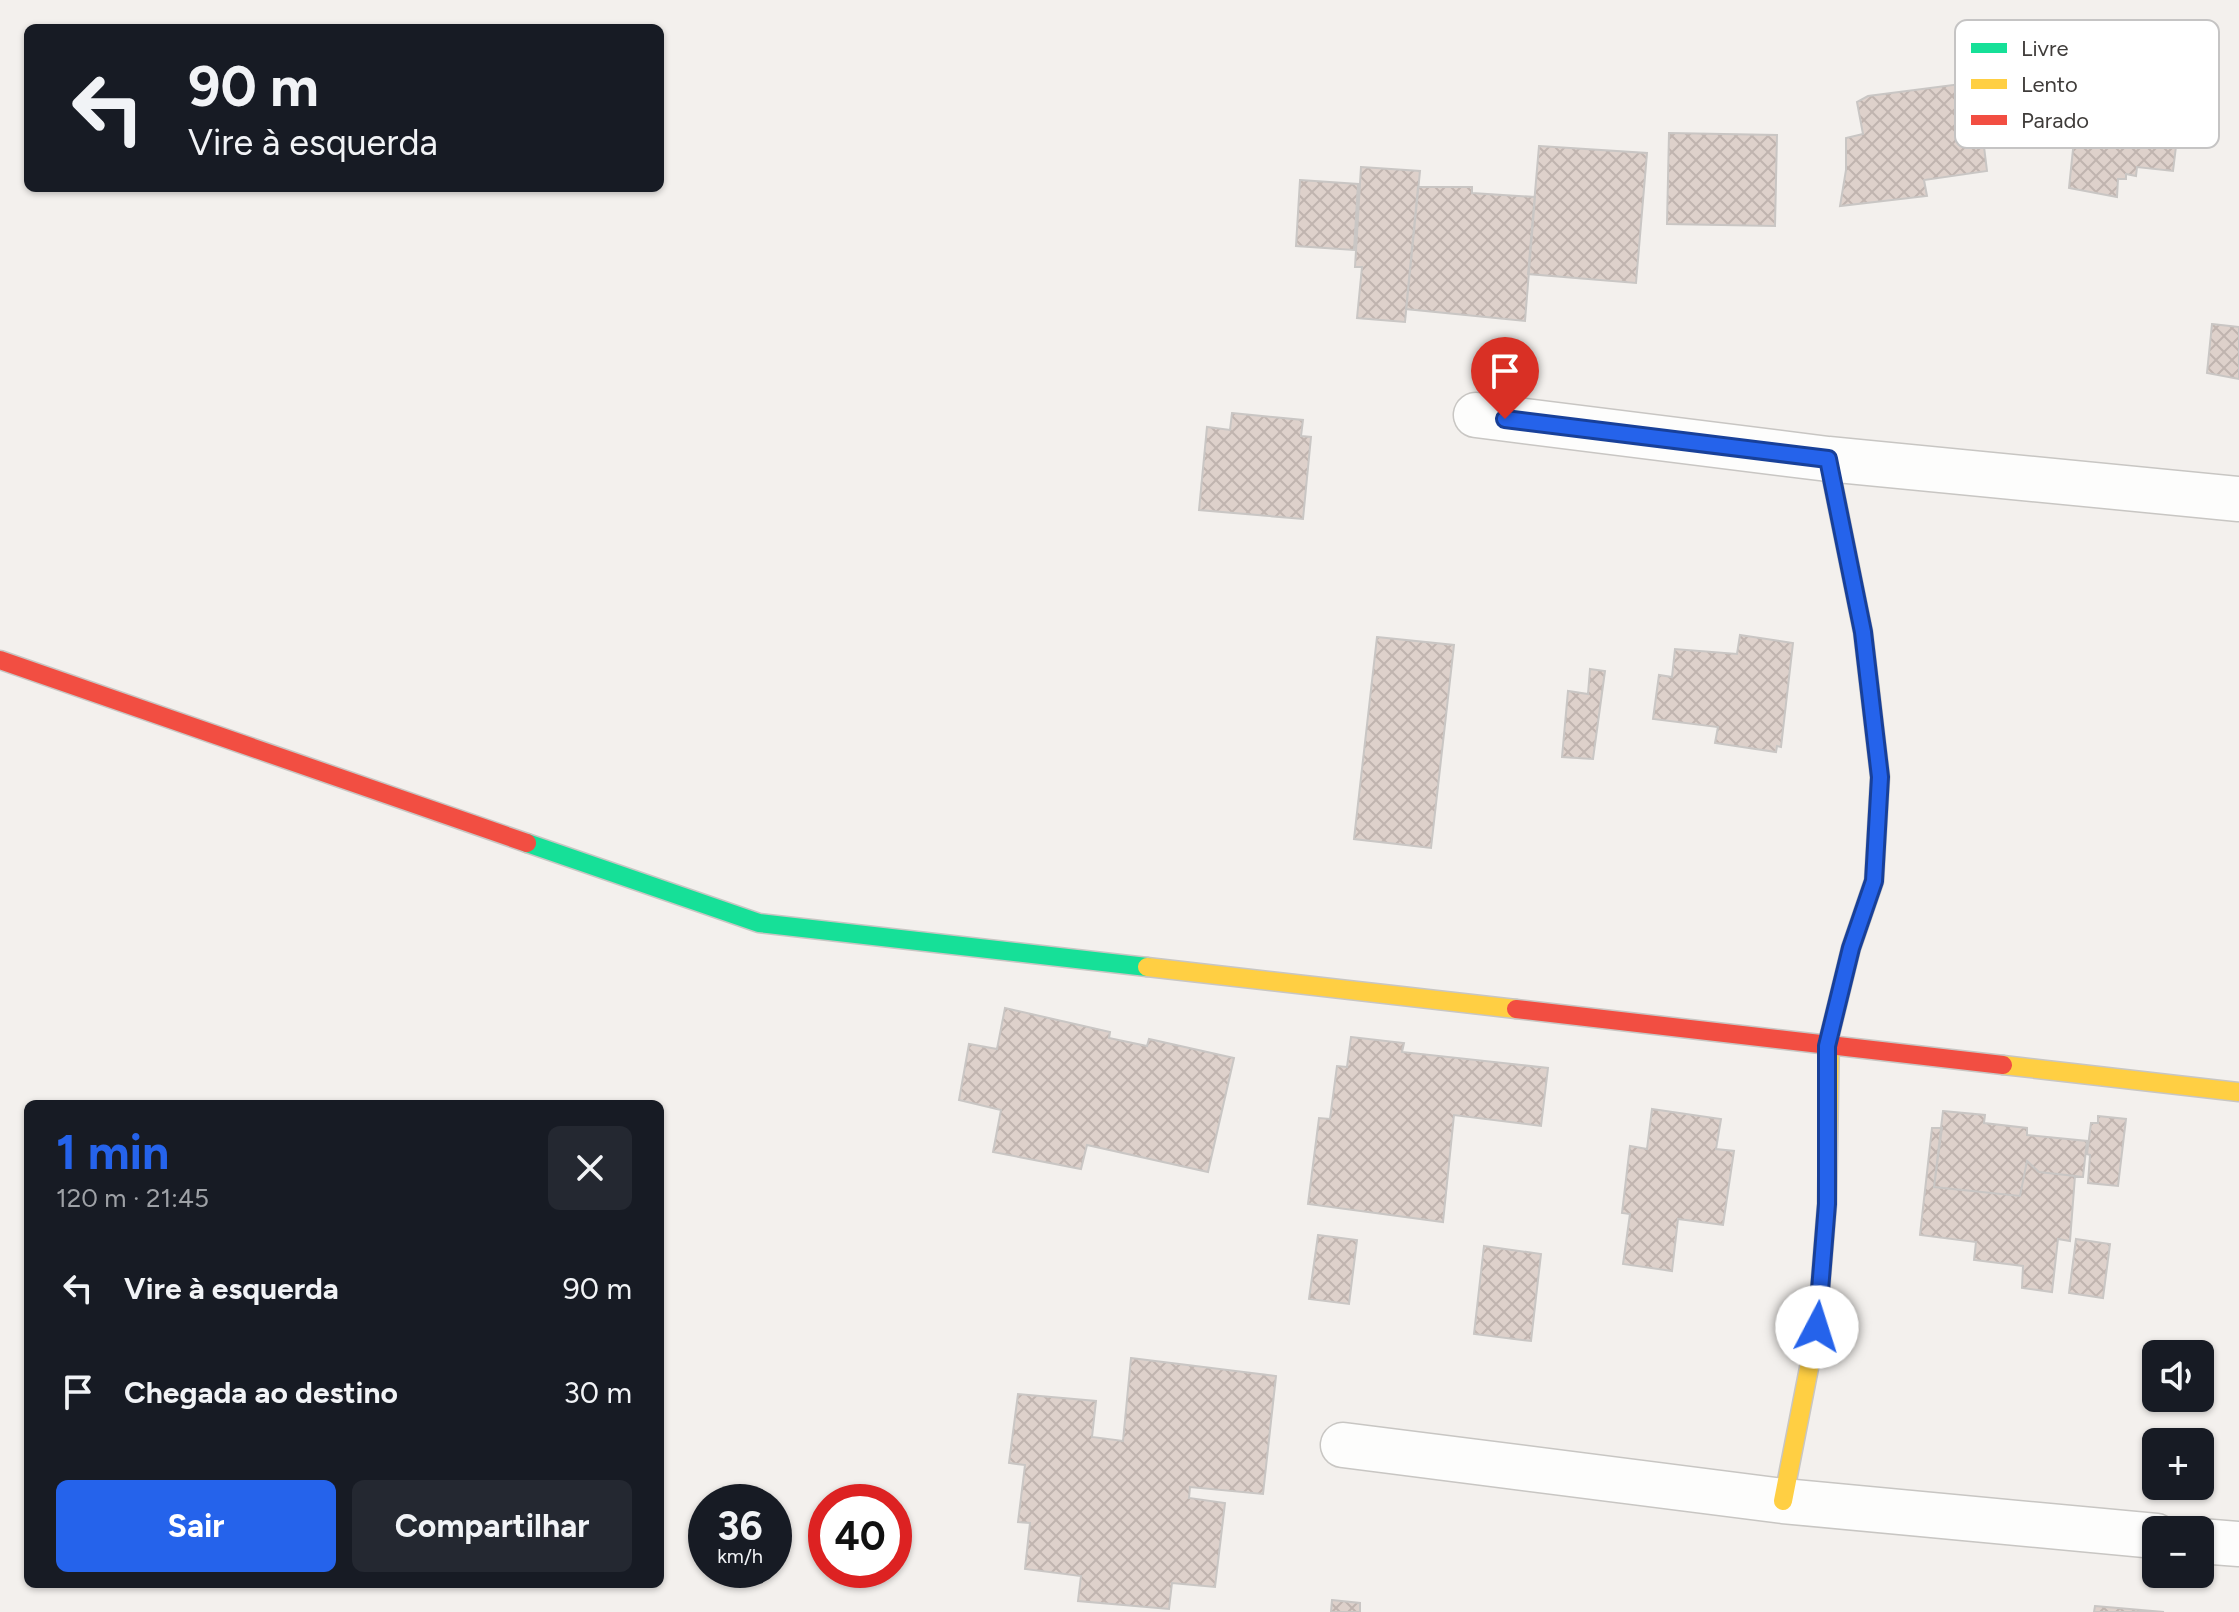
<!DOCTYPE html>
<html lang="pt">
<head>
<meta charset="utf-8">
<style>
	:root { --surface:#171b24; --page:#242831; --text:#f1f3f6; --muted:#9ea1a6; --accent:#2563eb }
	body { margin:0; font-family:Figtree,sans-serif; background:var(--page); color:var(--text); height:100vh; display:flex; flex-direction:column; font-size:30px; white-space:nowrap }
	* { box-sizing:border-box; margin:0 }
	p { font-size:26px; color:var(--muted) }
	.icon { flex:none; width:44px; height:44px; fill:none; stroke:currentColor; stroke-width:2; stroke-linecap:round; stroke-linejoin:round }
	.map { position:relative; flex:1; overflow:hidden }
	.panel { position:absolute; left:24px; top:1100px; width:640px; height:488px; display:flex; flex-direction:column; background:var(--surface); border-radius:12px; box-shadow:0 2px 6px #0004 }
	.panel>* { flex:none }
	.top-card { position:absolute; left:24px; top:24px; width:640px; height:168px; border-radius:12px; box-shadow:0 2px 6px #0004; background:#171b24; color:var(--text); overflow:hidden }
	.controls { position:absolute; left:2142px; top:1340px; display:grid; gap:16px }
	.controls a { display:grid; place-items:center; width:72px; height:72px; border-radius:12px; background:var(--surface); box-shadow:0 2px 6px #0004; font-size:40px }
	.speed { position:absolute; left:688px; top:1484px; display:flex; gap:16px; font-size:40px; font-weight:700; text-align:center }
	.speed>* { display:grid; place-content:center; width:104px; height:104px; border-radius:50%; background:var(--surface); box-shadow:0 2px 6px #0004; line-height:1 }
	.speed small { font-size:20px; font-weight:400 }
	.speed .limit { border:12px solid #d22; background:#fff; color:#111 }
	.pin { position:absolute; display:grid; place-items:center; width:68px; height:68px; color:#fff; margin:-82px -34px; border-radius:50% 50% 50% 0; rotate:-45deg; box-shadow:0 0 8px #0007 }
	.pin .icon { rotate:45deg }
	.me { position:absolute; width:88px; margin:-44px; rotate:5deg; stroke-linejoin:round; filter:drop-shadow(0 0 6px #0008) }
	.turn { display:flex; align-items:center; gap:28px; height:168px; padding:0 32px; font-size:36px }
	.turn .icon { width:104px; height:104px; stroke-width:2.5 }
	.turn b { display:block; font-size:56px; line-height:68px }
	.round { display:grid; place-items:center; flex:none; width:84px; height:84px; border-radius:12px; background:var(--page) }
	.overview { display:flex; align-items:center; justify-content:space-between; height:136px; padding:0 32px }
	h1 { font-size:48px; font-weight:700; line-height:60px; color:var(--accent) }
	.cta { display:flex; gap:16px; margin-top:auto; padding:16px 32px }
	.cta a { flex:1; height:92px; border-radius:12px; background:var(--accent); color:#fff; font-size:32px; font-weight:700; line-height:92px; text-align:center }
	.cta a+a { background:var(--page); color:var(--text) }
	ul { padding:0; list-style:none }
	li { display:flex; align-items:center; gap:24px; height:104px; padding:0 32px }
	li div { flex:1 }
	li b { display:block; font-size:30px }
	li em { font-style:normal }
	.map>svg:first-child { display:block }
</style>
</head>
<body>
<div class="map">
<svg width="2239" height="1612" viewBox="0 0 2239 1612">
	<defs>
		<pattern id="building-cross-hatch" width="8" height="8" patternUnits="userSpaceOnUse" patternTransform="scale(2)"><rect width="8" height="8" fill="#ded1cb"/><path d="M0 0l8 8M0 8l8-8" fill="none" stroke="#c0b4af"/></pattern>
	</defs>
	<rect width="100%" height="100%" fill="#f3f0ed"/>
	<path fill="url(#building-cross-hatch)" stroke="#c9c6c4" stroke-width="2" d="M 1976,82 L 1987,171 L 1924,180 L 1927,196 L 1840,206 L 1846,170 L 1846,138 L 1863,134 L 1857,102 L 1868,96 Z
		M 2077,111 L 2167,117 L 2179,122 L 2173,171 L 2137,167 L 2136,176 L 2126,174 L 2126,179 L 2118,179 L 2117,197 L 2069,188 Z
		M 1669,133 L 1777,135 L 1775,226 L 1667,224 Z
		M 1539,146 L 1647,153 L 1636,283 L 1528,274 Z
		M 1361,167 L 1420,171 L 1405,322 L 1357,318 L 1362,267 L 1355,267 Z
		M 1300,180 L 1358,184 L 1354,250 L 1296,246 Z
		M 1418,187 L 1472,187 L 1472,193 L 1535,197 L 1525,321 L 1406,309 Z
		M 2212,324 L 2239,327 L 2239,379 L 2207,373 Z
		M 1232,413 L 1303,420 L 1301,436 L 1311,437 L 1303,519 L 1199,510 L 1207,427 L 1230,430 Z
		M 1740,635 L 1793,643 L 1781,747 L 1777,746 L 1776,752 L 1715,743 L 1718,727 L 1653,719 L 1659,675 L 1672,677 L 1675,649 L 1737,654 Z
		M 1377,637 L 1454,645 L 1431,848 L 1354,839 Z
		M 1590,669 L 1605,671 L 1593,759 L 1562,757 L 1568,691 L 1588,694 Z
		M 1005,1008 L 1110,1032 L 1109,1038 L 1147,1046 L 1149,1039 L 1234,1058 L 1208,1172 L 1087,1145 L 1081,1169 L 993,1152 L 1001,1110 L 959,1100 L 969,1044 L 997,1049 Z
		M 1351,1037 L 1404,1043 L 1402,1052 L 1548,1068 L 1541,1126 L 1454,1115 L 1443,1222 L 1308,1204 L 1319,1118 L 1330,1119 L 1337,1066 L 1347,1067 Z
		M 1652,1109 L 1721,1119 L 1716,1149 L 1734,1151 L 1723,1225 L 1678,1219 L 1672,1271 L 1623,1264 L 1630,1214 L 1622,1213 L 1630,1146 L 1647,1149 Z
		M 1943,1111 L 1985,1115 L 1984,1123 L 2027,1128 L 2027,1135 L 2087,1141 L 2083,1177 L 2039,1172 L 2027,1161 L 2020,1196 L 1934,1187 Z
		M 2098,1116 L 2126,1119 L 2118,1186 L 2088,1183 L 2090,1155 L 2087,1154 L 2091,1123 L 2098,1123 Z
		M 1932,1128 L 1942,1128 L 1934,1187 L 2020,1196 L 2027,1161 L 2039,1172 L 2075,1176 L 2070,1241 L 2058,1239 L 2052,1292 L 2022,1288 L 2023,1266 L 1974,1260 L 1976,1242 L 1920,1235 Z
		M 1318,1235 L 1357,1240 L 1349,1304 L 1309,1299 Z
		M 2076,1239 L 2110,1244 L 2103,1298 L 2069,1293 Z
		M 1484,1246 L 1541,1254 L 1531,1341 L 1474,1334 Z
		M 1131,1358 L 1276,1376 L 1263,1494 L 1190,1487 L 1189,1498 L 1225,1503 L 1215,1587 L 1172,1583 L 1169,1609 L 1078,1601 L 1081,1576 L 1025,1569 L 1030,1523 L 1018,1522 L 1025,1465 L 1009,1463 L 1018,1394 L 1096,1401 L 1092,1437 L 1123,1441 Z
		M 1332,1600 L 1360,1603 L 1360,1612 L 1331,1612 Z
		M 2095,1606 L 2164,1612 L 2094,1612 Z"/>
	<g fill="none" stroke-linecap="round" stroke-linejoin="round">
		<defs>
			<path id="street" d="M 1476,415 L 1828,459 L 2239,499
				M 1343,1445 L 1783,1501 L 2156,1536
				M 2200,1541 L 2239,1544"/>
			<path id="fast" d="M 527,843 L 759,923 L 1147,967"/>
			<path id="slow" d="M 1147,967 L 1516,1009
				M 2003,1065 L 2239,1092
				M 1783,1501 L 1817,1327 L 1827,1204 L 1830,1034"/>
			<path id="jam" d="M 1828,459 L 1863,632 L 1880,777 L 1874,881 L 1851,948 L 1830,1034
				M 0,660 L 527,843
				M 1516,1009 L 2003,1065"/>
		</defs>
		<use href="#street" stroke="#c8c6c3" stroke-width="47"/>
		<use href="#fast" stroke="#c8c6c3" stroke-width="21"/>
		<use href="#slow" stroke="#c8c6c3" stroke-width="21"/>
		<use href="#jam" stroke="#c8c6c3" stroke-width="21"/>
		<use href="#street" stroke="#fdfdfc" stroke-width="44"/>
		<use href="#fast" stroke="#16e098" stroke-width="18"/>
		<use href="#slow" stroke="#ffcf43" stroke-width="18"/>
		<use href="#jam" stroke="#f24e42" stroke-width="18"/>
	</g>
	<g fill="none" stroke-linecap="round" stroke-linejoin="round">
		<defs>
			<path id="route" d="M 1505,419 L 1828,459 L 1863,632 L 1880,777 L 1874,881 L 1851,948 L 1827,1046 L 1827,1204 L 1817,1327"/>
		</defs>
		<use href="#route" stroke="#184099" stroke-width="20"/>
		<use href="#route" stroke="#2563eb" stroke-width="14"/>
	</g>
	<rect x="1955" y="20" width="264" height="128" rx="12" fill="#fff" stroke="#c5c4c4" stroke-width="2"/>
	<rect x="1971" y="43" width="36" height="10" fill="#16e098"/>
	<rect x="1971" y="79" width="36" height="10" fill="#ffcf43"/>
	<rect x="1971" y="115" width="36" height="10" fill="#f24e42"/>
	<g font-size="22" fill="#3f3c3a">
		<text x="2021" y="56">Livre</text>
		<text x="2021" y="92">Lento</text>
		<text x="2021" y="128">Parado</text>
	</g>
</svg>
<div class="controls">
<a><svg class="icon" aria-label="sound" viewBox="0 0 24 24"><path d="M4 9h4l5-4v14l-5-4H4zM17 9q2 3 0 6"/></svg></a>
<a>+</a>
<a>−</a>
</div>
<div class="speed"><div>36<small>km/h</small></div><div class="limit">40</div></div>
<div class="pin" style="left:1505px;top:419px;background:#d93025"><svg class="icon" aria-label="arrive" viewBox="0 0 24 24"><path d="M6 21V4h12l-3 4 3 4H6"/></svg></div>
<svg class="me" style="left:1817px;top:1327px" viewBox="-20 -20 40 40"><circle r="19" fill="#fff"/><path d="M0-13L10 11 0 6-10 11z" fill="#2563eb"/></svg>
<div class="top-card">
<div class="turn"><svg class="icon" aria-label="left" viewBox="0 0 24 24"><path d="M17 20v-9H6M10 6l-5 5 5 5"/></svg><div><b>90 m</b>Vire à esquerda</div></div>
</div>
<section class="panel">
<div class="overview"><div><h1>1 min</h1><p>120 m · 21:45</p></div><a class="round"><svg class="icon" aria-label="close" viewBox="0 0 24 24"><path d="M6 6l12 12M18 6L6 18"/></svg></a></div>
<ul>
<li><svg class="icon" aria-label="left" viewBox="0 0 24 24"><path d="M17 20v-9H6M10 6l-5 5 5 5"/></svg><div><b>Vire à esquerda</b></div><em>90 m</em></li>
<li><svg class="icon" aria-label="arrive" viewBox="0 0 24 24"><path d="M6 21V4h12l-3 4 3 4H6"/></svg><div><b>Chegada ao destino</b></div><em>30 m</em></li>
</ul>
<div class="cta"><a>Sair</a><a>Compartilhar</a></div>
</section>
</div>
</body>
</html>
